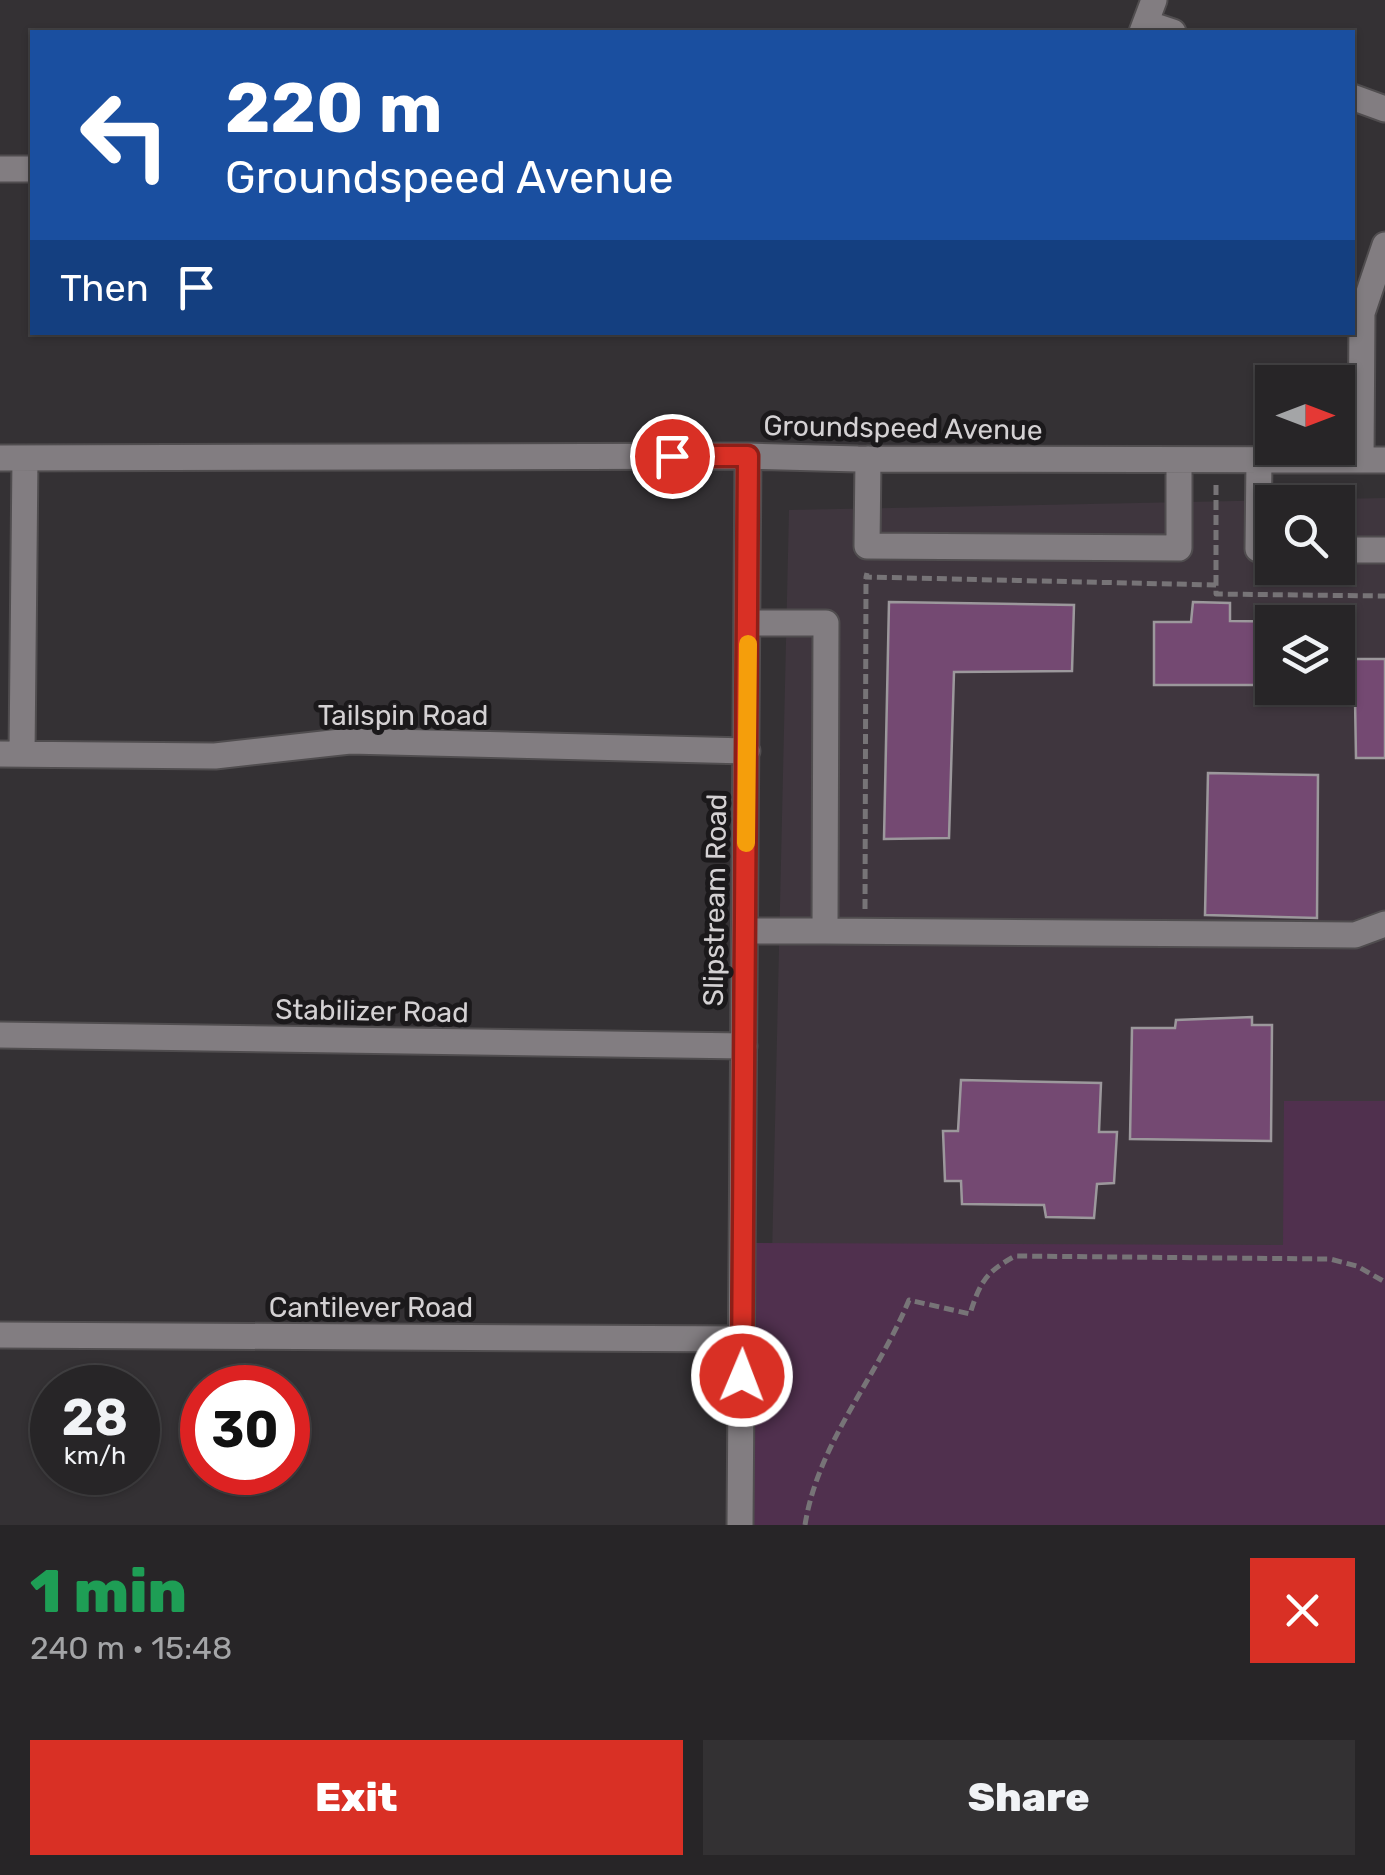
<!DOCTYPE html>
<html lang="en">
<head>
<meta charset="utf-8">
<style>
	:root { --surface:#272527; --page:#333133; --text:#f1f3f6; --muted:#a4a5a7; --line:#434244; --accent:#d93025 }
	body { margin:0; font-family:Rubik,sans-serif; background:var(--page); color:var(--text); height:100vh; display:flex; flex-direction:column; font-size:38px; white-space:nowrap }
	* { box-sizing:border-box; margin:0 }
	p { font-size:32px; color:var(--muted) }
	.icon { flex:none; width:55px; height:55px; fill:none; stroke:currentColor; stroke-width:2; stroke-linecap:round; stroke-linejoin:round }
	.map { position:relative; height:1525px; overflow:hidden }
	.side { display:flex; flex-direction:column; background:var(--surface); flex:1 }
	.side>* { flex:none }
	.banner { position:absolute; left:30px; top:30px; width:1325px; height:305px; border-radius:0px; box-shadow:0 2px 8px #0004,0 0 0 2px var(--line); background:#1a4fa0; color:#fff; overflow:hidden }
	.needle { width:65px; rotate:90deg }
	.fabs { position:absolute; left:1255px; top:365px; display:grid; gap:20px }
	.fabs a { display:grid; place-items:center; width:100px; height:100px; border-radius:0px; background:var(--surface); box-shadow:0 2px 8px #0004,0 0 0 2px var(--line); font-size:50px }
	.speed { position:absolute; left:30px; top:1365px; display:flex; gap:20px; font-size:50px; font-weight:700; text-align:center }
	.speed>* { display:grid; place-content:center; width:130px; height:130px; border-radius:50%; background:var(--surface); box-shadow:0 2px 8px #0004,0 0 0 2px var(--line); line-height:1 }
	.speed small { font-size:25px; font-weight:400 }
	.speed .limit { border:15px solid #d22; background:#fff; color:#111 }
	.pin { position:absolute; display:grid; place-items:center; width:85px; height:85px; color:#fff; margin:-42px; border:5px solid #fff; border-radius:50%; box-shadow:0 2px 10px #0007 }
	.me { position:absolute; width:110px; margin:-55px; rotate:1deg; stroke-linejoin:round; filter:drop-shadow(0 0 8px #0008) }
	.turn { display:flex; align-items:center; gap:35px; height:210px; padding:0 30px; font-size:45px }
	.turn .icon { width:130px; height:130px; stroke-width:2.5 }
	.turn b { display:block; font-size:70px; line-height:85px }
	.then { display:flex; align-items:center; height:95px; padding:0 30px; background:#0003; gap:20px; font-size:38px }
	.round { display:grid; place-items:center; flex:none; width:105px; height:105px; border-radius:0px; background:var(--page) }
	.summary { display:flex; align-items:center; justify-content:space-between; height:170px; padding:0 30px }
	h1 { font-size:60px; font-weight:800; line-height:75px; color:#1e9e55 }
	.primary-button { display:flex; gap:20px; margin-top:auto; padding:20px 30px }
	.primary-button a { flex:1; height:115px; border-radius:0px; background:var(--accent); color:#fff; font-size:40px; font-weight:800; line-height:115px; text-align:center }
	.primary-button a+a { background:var(--page); color:var(--text) }
	.map>svg:first-child { display:block }
</style>
</head>
<body>
<div class="map">
<svg width="1385" height="1525" viewBox="0 0 1385 1525">
	<rect width="100%" height="100%" fill="#343134"/>
	<path fill="#3f363e" fill-rule="evenodd" d="M 1385,498 L 1385,1245 L 772,1256 L 789,510 ZM 1272,502 L 1338,502 L 1338,568 L 1272,568 ZM 1272,622 L 1338,622 L 1338,688 L 1272,688 Z"/>
	<path fill="#50304e" d="M 1284,1101 L 1385,1101 L 1385,1525 L 740,1525 L 744,1243 L 1283,1245 Z"/>
	<path fill="#744972" stroke="#9c989c" stroke-width="2.5" d="M 889,602 L 1074,605 L 1072,671 L 954,672 L 949,838 L 884,839 Z
		M 1193,602 L 1230,603 L 1230,621 L 1308,622 L 1272,622 L 1272,685 L 1154,685 L 1154,622 L 1191,622 Z
		M 1343,659 L 1385,659 L 1385,758 L 1356,758 L 1355,698 L 1342,698 Z
		M 1208,773 L 1318,775 L 1317,918 L 1205,915 Z
		M 1252,1017 L 1252,1025 L 1272,1025 L 1271,1141 L 1130,1139 L 1132,1028 L 1175,1028 L 1176,1020 Z
		M 961,1080 L 1101,1083 L 1099,1132 L 1117,1132 L 1114,1183 L 1097,1184 L 1094,1218 L 1046,1217 L 1044,1205 L 962,1204 L 961,1181 L 945,1181 L 943,1131 L 958,1131 Z"/>
	<g fill="none" stroke-linecap="round" stroke-linejoin="round">
		<defs>
			<path id="minor" d="M 1146,23 L 1173,32
				M 1142,32 L 1154,0
				M 1352,97 L 1385,109
				M 0,169 L 32,169
				M 0,458 L 748,456 L 858,459 L 1385,460
				M 868,459 L 867,546 L 1179,548 L 1179,460
				M 1259,460 L 1258,549 L 1272,549
				M 1361,460 L 1362,313 L 1385,245
				M 1338,550 L 1385,550
				M 0,754 L 215,756 L 350,741 L 747,751
				M 22,754 L 25,458
				M 746,931 L 825,931 L 826,623 L 748,623
				M 825,931 L 1355,935 L 1385,924
				M 0,1035 L 744,1046
				M 0,1335 L 742,1339
				M 740,1525 L 748,456"/>
		</defs>
		<use href="#minor" stroke="#504d4f" stroke-width="29"/>
		<path stroke="#777477" stroke-width="5" stroke-dasharray="10 5" stroke-linecap="butt" d="M 867,573 L 866,577 L 1216,585 L 1216,594 L 1385,596
			M 1216,585 L 1216,483
			M 865,909 L 866,577
			M 805,1525 C 818,1442 878,1376 909,1300 L 970,1314 C 980,1282 986,1272 1015,1256 L 1330,1259 L 1357,1266 L 1385,1282"/>
		<use href="#minor" stroke="#827d81" stroke-width="25"/>
	</g>
	<g fill="none" stroke-linecap="round" stroke-linejoin="round">
		<defs>
			<path id="route" d="M 672,456 L 748,456 L 742,1376"/>
		</defs>
		<use href="#route" stroke="#8d1f18" stroke-width="25"/>
		<use href="#route" stroke="#d93025" stroke-width="18"/>
		<path stroke="#f59e0b" stroke-width="18" d="M 746,843 L 748,644"/>
	</g>
	<g text-anchor="middle" dominant-baseline="central" stroke-width="10" stroke-linejoin="round" paint-order="stroke">
		<g font-size="28" fill="#d4d1d3" stroke="#1b191b">
			<text transform="translate(903 428) rotate(1)">Groundspeed Avenue</text>
			<text x="403" y="715">Tailspin Road</text>
			<text transform="translate(715 900) rotate(-89)">Slipstream Road</text>
			<text transform="translate(372 1011) rotate(1)">Stabilizer Road</text>
			<text x="371" y="1307">Cantilever Road</text>
		</g>
	</g>
</svg>
<div class="fabs">
<a><svg class="needle" viewBox="-14 -14 28 28"><path d="M0-13l5 13h-10z" fill="#e53935"/><path d="M0 13l5-13h-10z" fill="#a4a5a7"/></svg></a>
<a><svg class="icon" aria-label="search" viewBox="0 0 24 24"><circle cx="10" cy="10" r="6"/><path d="M15 15l6 6"/></svg></a>
<a><svg class="icon" aria-label="layers" viewBox="0 0 24 24"><path d="M12 4l9 5-9 5-9-5zM3 14l9 5 9-5"/></svg></a>
</div>
<div class="speed"><div>28<small>km/h</small></div><div class="limit">30</div></div>
<div class="pin" style="left:672px;top:456px;background:#d93025"><svg class="icon" aria-label="arrive" viewBox="0 0 24 24"><path d="M6 21V4h12l-3 4 3 4H6"/></svg></div>
<svg class="me" style="left:742px;top:1376px" viewBox="-20 -20 40 40"><circle r="17" fill="#d93025" stroke="#fff" stroke-width="3"/><path d="M0-11L8 9 0 5-8 9z" fill="#fff"/></svg>
<div class="banner">
<div class="turn"><svg class="icon" aria-label="left" viewBox="0 0 24 24"><path d="M17 20v-9H6M10 6l-5 5 5 5"/></svg><div><b>220 m</b>Groundspeed Avenue</div></div>
<div class="then">Then<svg class="icon" aria-label="arrive" viewBox="0 0 24 24"><path d="M6 21V4h12l-3 4 3 4H6"/></svg></div>
</div>
</div>
<section class="side">
<div class="summary"><div><h1>1 min</h1><p>240 m · 15:48</p></div><a class="round" style="background:#d93025;color:#fff"><svg class="icon" aria-label="close" viewBox="0 0 24 24"><path d="M6 6l12 12M18 6L6 18"/></svg></a></div>
<div class="primary-button"><a>Exit</a><a>Share</a></div>
</section>
</body>
</html>
